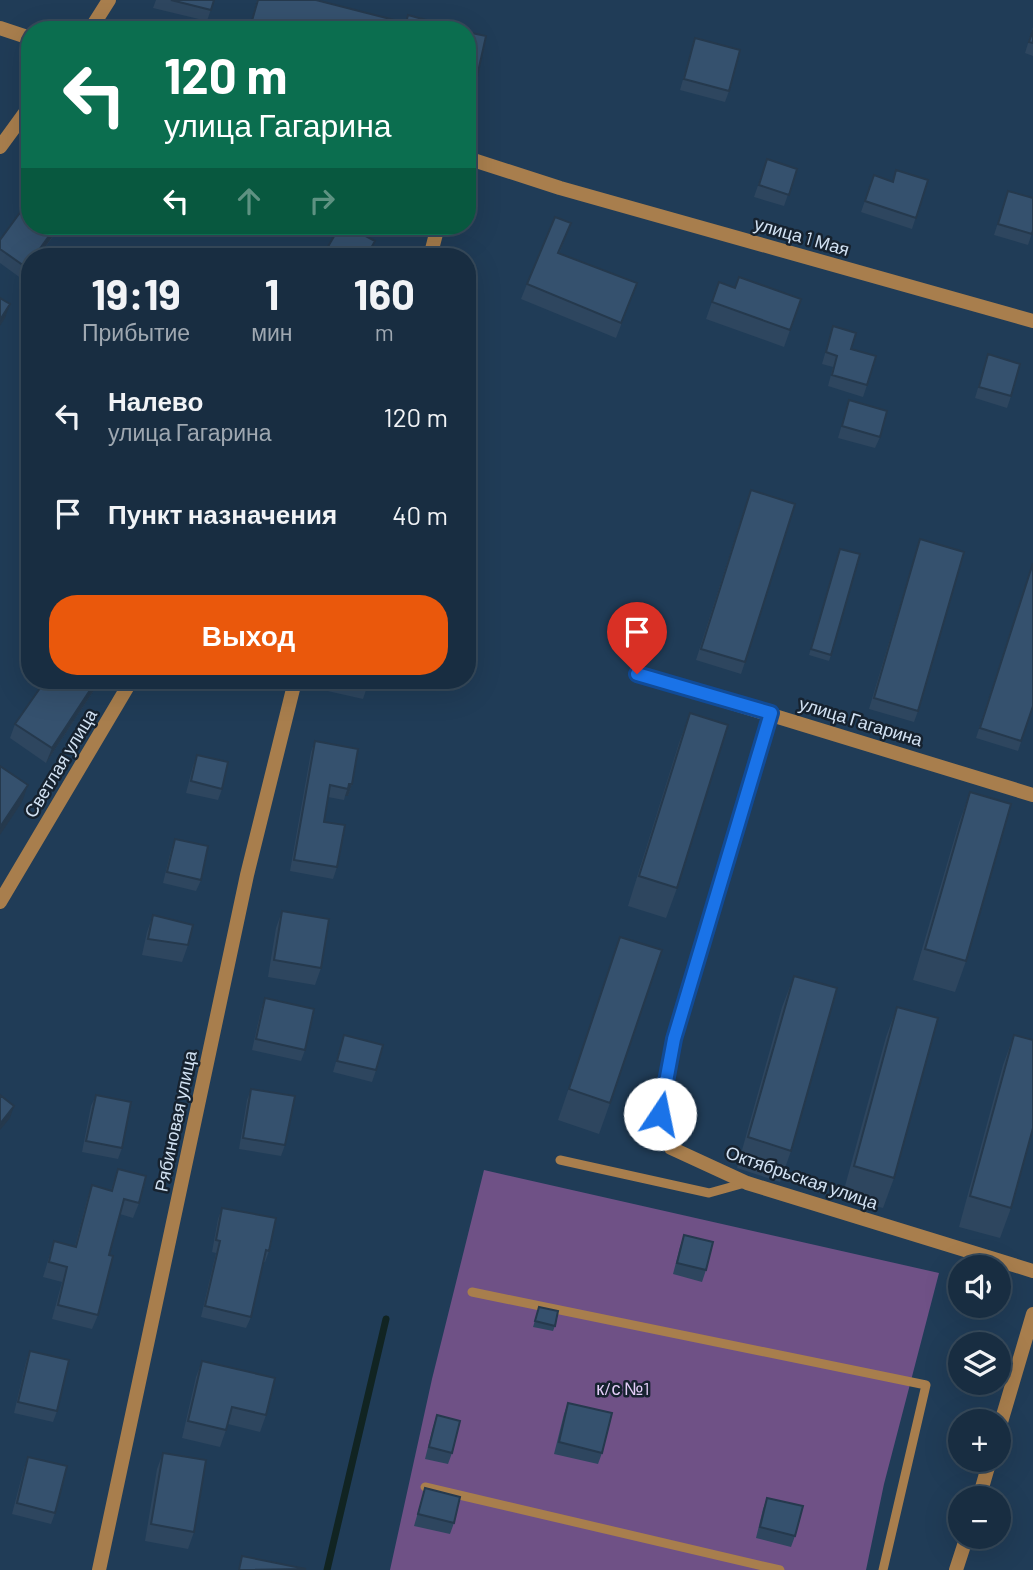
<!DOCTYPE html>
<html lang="ru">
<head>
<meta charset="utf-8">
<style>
	:root { --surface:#182d41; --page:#213548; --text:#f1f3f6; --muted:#9fa8b1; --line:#36495a; --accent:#ea580c }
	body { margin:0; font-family:Barlow,sans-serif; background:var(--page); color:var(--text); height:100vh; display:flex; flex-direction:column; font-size:26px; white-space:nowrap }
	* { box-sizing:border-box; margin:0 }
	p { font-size:23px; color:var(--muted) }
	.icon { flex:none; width:38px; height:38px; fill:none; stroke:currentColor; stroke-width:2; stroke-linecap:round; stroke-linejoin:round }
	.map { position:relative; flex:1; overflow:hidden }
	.sheet { position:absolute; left:21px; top:248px; width:455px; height:441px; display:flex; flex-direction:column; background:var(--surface); border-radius:28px; box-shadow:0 7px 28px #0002,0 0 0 2px var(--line) }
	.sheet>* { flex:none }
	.hud { position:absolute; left:21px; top:21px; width:455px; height:214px; border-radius:28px; box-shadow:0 7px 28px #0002,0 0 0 2px var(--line); background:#0b6e4f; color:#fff; overflow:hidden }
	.tools { position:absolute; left:948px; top:1255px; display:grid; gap:14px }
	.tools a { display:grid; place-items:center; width:63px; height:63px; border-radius:50%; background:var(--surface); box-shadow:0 7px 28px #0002,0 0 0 2px var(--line); font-size:35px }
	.pin { position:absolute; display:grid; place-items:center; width:60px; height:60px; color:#fff; margin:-72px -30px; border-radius:50% 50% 50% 0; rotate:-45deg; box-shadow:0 0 7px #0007 }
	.pin .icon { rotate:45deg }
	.me { position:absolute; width:77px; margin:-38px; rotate:11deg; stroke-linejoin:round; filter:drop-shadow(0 0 5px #0008) }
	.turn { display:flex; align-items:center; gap:24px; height:147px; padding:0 28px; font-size:32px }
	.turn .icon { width:91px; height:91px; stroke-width:2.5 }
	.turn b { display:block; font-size:49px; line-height:60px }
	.lanes { display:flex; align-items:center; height:66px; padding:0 28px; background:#0003; justify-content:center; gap:35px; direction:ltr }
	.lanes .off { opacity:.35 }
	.eta { display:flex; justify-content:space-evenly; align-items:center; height:119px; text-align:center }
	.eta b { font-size:42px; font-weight:700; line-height:49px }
	.cta { display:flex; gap:14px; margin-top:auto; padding:14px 28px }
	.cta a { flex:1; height:80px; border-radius:28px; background:var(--accent); color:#fff; font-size:28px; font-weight:700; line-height:80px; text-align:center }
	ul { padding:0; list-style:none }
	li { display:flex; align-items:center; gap:21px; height:98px; padding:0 28px }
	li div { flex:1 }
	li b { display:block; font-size:26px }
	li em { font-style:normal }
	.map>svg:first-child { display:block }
</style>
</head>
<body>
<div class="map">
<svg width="1033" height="1570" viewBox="0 0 1033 1570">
	<rect width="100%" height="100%" fill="#203c57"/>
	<path fill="#6f5186" d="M 484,1170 L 939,1273 L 884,1484 L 866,1570 L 390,1570 L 432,1379 Z"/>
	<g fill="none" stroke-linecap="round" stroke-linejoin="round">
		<path stroke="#112422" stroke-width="7" d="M 327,1570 L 386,1319"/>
		<path stroke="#a87e4d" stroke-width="9" d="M 560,1160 L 709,1193 L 745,1183
			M 472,1292 L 926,1385 L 883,1570
			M 425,1487 L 780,1570"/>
		<path stroke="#a87e4d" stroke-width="14" d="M 0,28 L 30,38
			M 90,30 L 109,0
			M 0,147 L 30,106
			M 467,158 L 560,188 L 1033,321
			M 430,257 L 438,226
			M 637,674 L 1033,795
			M 771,713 L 674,1039 L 660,1114 L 671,1148 L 747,1183 L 1033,1271
			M 0,902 L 131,681
			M 999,1429 L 1033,1314
			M 979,1498 L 990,1460
			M 99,1570 L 247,875 L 295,681
			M 956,1570 L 967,1536"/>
	</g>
	<path fill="#2e465f" d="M 156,0 L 214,0 L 207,21 L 153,8 Z
		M 257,0 L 406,23 L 408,15 L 424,29 L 429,30 L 249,30 Z
		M 1033,27 L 1033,56 L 1025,53 Z
		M 467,32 L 476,81 L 473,87 L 467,86 Z
		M 695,38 L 729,91 L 725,102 L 680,90 Z
		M 767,159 L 797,169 L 784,206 L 754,197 Z
		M 874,175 L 892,181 L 928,180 L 912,229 L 861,212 Z
		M 1008,191 L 1033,230 L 1028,245 L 994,235 Z
		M 25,207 L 30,226 L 64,226 L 62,228 L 60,227 L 38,257 L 30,257 L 30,269 L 22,279 L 0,263 L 0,240 Z
		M 565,238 L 559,254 L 637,283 L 616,338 L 521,299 L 527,284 Z
		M 719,282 L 735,288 L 801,299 L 784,347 L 706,319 Z
		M 833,326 L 851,349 L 867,385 L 863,397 L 828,386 L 833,367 L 822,364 Z
		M 988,354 L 1011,396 L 1007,408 L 975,398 Z
		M 849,400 L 880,437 L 875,448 L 838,438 Z
		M 747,501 L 745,662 L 741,674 L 696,660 Z
		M 920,539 L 918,711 L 914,722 L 869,709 Z
		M 838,554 L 831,655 L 829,661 L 809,655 Z
		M 1033,562 L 1033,706 L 1018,751 L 976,738 Z
		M 100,681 L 46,763 L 10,738 L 15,724 Z
		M 326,681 L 369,681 L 363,699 L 323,690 Z
		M 690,713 L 677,888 L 666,918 L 628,906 L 679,743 Z
		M 315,741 L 352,784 L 348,796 L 345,796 L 344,800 L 328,797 L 324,822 L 337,867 L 333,879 L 290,871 L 311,752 Z
		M 197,755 L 222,789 L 218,800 L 186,793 L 193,766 Z
		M 970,792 L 966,961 L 955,992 L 913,980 L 959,823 Z
		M 175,839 L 201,880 L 196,891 L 163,883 L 171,850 Z
		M 282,911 L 321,968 L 315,985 L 268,977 L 276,928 Z
		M 153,915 L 188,945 L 182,962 L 142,955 L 147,932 Z
		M 620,937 L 610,1103 L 599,1134 L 558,1120 Z
		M 794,976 L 791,1151 L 780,1182 L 737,1168 L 782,1007 Z
		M 265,998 L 305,1050 L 301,1061 L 252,1050 L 261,1010 Z
		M 897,1007 L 894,1178 L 883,1208 L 842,1197 L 886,1037 Z
		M 344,1035 L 376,1070 L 372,1082 L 333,1072 Z
		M 1014,1035 L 1011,1208 L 1000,1238 L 959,1227 L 1003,1065 Z
		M 251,1089 L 285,1145 L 281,1156 L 239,1149 L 247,1100 Z
		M 96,1095 L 122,1148 L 118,1159 L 82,1152 L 91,1106 Z
		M 118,1169 L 139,1203 L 133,1218 L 120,1214 L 109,1255 L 98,1315 L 92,1329 L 52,1319 L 62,1282 L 43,1277 L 54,1241 L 75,1246 L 87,1200 L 92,1185 L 111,1190 Z
		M 222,1208 L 269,1251 L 265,1262 L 263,1262 L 251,1317 L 246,1328 L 201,1317 L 216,1253 L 212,1252 L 218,1219 Z
		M 684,1235 L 706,1270 L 702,1282 L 673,1274 L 680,1247 Z
		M 539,1307 L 555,1326 L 553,1331 L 533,1327 Z
		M 30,1351 L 57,1411 L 53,1422 L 14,1413 L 26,1362 Z
		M 202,1361 L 266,1415 L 260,1432 L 228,1424 L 220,1447 L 182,1438 L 196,1377 Z
		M 568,1403 L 602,1453 L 598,1464 L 554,1454 L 564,1414 Z
		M 437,1415 L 452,1453 L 448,1464 L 425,1459 L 433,1427 Z
		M 163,1453 L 194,1532 L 188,1549 L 145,1541 L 157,1469 Z
		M 28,1457 L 55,1513 L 51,1524 L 12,1514 L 24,1468 Z
		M 425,1488 L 454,1523 L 450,1534 L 414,1526 Z
		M 767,1498 L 795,1536 L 791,1547 L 756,1538 L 763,1509 Z"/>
	<path fill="#25394d" d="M 56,226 L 60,226 L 38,257 L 34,257 Z
		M 30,263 L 30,269 L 22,279 L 27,268 Z
		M 10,304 L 5,318 L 0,326 L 0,320 Z
		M 96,681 L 100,681 L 46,763 L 52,748 Z
		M 349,784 L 352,784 L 348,796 L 345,796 Z
		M 28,785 L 22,802 L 0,835 L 0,827 Z
		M 14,1106 L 10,1118 L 0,1130 L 0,1124 Z"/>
	<path fill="#35516e" stroke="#25394d" stroke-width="2" d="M 171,0 L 214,0 L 211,10 Z
		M 258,0 L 316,0 L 406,23 L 408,15 L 426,20 L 424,29 L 429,30 L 272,30 L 251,24 Z
		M 1033,30 L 1033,43 L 1029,42 Z
		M 467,32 L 486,36 L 476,81 L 467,79 Z
		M 695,38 L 740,50 L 729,91 L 684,79 Z
		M 767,159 L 797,169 L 789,195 L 759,185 Z
		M 896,170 L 928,180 L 916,218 L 865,201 L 874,175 L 893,182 Z
		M 1008,191 L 1033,198 L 1033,230 L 1032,234 L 998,224 Z
		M 30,199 L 30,226 L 56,226 L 34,257 L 30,257 L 30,263 L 27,268 L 0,249 L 0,240 Z
		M 555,217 L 571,223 L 558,253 L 637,283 L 621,323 L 527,284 Z
		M 340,226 L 347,226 L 375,241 L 366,257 L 322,257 Z
		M 739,277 L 801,299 L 790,330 L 712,302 L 719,282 L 735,288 Z
		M 0,298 L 10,304 L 0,320 Z
		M 833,326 L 856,333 L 851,349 L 876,356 L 867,385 L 832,375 L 837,356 L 826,352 Z
		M 988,354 L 1020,364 L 1011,396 L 979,387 Z
		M 849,400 L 887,411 L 880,437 L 842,426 Z
		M 751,490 L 795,504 L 745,662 L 701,649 Z
		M 920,539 L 964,552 L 918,711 L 874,698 Z
		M 840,549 L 860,554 L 831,655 L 811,649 Z
		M 1033,563 L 1033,706 L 1021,741 L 980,728 Z
		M 45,681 L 96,681 L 52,748 L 15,724 Z
		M 690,713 L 728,725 L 677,888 L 639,876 Z
		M 315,741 L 358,749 L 352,784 L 349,784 L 348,789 L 330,785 L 324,822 L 345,825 L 337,867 L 294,860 Z
		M 197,755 L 228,762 L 222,789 L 191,781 Z
		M 0,766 L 28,785 L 0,827 Z
		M 970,792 L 1011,804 L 966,961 L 925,949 Z
		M 175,839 L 208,846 L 201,880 L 167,872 Z
		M 282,911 L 329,919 L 321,968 L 274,960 Z
		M 153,915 L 193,925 L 188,945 L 148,939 Z
		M 620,937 L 662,950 L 610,1103 L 569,1089 Z
		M 794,976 L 837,988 L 791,1151 L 748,1137 Z
		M 265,998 L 314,1009 L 305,1050 L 256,1039 Z
		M 897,1007 L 938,1018 L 894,1178 L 854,1166 Z
		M 344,1035 L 383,1045 L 376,1070 L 337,1061 Z
		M 1014,1035 L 1033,1040 L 1033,1128 L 1011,1208 L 970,1196 Z
		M 251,1089 L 295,1096 L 285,1145 L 243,1138 Z
		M 0,1095 L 14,1106 L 0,1124 Z
		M 96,1095 L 131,1102 L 122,1148 L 86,1141 Z
		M 118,1169 L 146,1176 L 139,1203 L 124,1199 L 109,1255 L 113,1256 L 98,1315 L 58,1305 L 67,1267 L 49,1262 L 54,1241 L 76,1247 L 92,1185 L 112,1191 Z
		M 222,1208 L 276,1218 L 269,1251 L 266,1250 L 251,1317 L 205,1306 L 220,1241 L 216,1240 Z
		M 684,1235 L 713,1242 L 706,1270 L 677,1263 Z
		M 539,1307 L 558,1311 L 555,1326 L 535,1321 Z
		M 30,1351 L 69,1360 L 57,1411 L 18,1402 Z
		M 202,1361 L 275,1378 L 266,1415 L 232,1407 L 226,1430 L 188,1421 Z
		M 568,1403 L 612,1413 L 602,1453 L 559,1442 Z
		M 437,1415 L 460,1421 L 452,1453 L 429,1447 Z
		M 163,1453 L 206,1460 L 194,1532 L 151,1524 Z
		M 28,1457 L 67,1466 L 55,1513 L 17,1503 Z
		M 425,1488 L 460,1497 L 454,1523 L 418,1514 Z
		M 767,1498 L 803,1506 L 795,1536 L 760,1527 Z
		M 242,1556 L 306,1569 L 239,1570 Z"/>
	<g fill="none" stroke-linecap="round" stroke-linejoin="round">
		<defs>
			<path id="route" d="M 637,674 L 771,713 L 674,1039 L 660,1114"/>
		</defs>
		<use href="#route" stroke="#114b97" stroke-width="18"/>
		<use href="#route" stroke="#1a73e8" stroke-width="12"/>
	</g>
	<g text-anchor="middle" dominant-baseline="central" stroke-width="5" stroke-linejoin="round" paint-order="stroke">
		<g font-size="18" fill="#d2e2f3" stroke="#16222f">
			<text transform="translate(802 236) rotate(16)">улица 1 Мая</text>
			<text transform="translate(861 721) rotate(17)">улица Гагарина</text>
			<text transform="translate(60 763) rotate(-59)">Светлая улица</text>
			<text transform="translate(175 1121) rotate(-78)">Рябиновая улица</text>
			<text transform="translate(802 1177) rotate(19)">Октябрьская улица</text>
		</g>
		<g font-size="18" fill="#e3cdf7" stroke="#16222f">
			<text x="623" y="1388">к/с №1</text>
		</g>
	</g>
</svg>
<div class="tools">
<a><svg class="icon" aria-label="sound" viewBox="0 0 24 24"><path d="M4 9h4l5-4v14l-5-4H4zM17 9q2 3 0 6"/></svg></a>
<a><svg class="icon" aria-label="layers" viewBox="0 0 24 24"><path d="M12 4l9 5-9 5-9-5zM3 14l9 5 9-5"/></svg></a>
<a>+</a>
<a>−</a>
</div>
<div class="pin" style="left:637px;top:674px;background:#d93025"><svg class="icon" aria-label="arrive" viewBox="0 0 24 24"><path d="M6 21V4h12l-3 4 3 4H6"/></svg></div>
<svg class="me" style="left:660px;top:1114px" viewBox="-20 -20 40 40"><circle r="19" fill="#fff"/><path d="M0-13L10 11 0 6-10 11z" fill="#1a73e8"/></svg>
<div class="hud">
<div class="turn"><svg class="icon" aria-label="left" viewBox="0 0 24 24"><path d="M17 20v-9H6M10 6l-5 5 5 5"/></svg><div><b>120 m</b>улица Гагарина</div></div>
<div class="lanes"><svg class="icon" aria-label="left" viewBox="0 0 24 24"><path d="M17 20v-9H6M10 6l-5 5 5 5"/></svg><svg class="icon off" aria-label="ahead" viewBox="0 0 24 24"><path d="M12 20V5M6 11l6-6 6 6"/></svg><svg class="icon off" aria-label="right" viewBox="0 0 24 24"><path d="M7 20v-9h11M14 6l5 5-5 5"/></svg></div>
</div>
<section class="sheet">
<div class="eta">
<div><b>19:19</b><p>Прибытие</p></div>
<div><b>1</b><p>мин</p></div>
<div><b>160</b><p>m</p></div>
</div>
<ul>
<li><svg class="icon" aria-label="left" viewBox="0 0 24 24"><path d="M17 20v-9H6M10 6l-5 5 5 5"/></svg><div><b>Налево</b><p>улица Гагарина</p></div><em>120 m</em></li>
<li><svg class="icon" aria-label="arrive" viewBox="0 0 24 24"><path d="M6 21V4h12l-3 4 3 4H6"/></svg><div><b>Пункт назначения</b></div><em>40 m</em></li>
</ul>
<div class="cta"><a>Выход</a></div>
</section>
</div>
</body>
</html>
